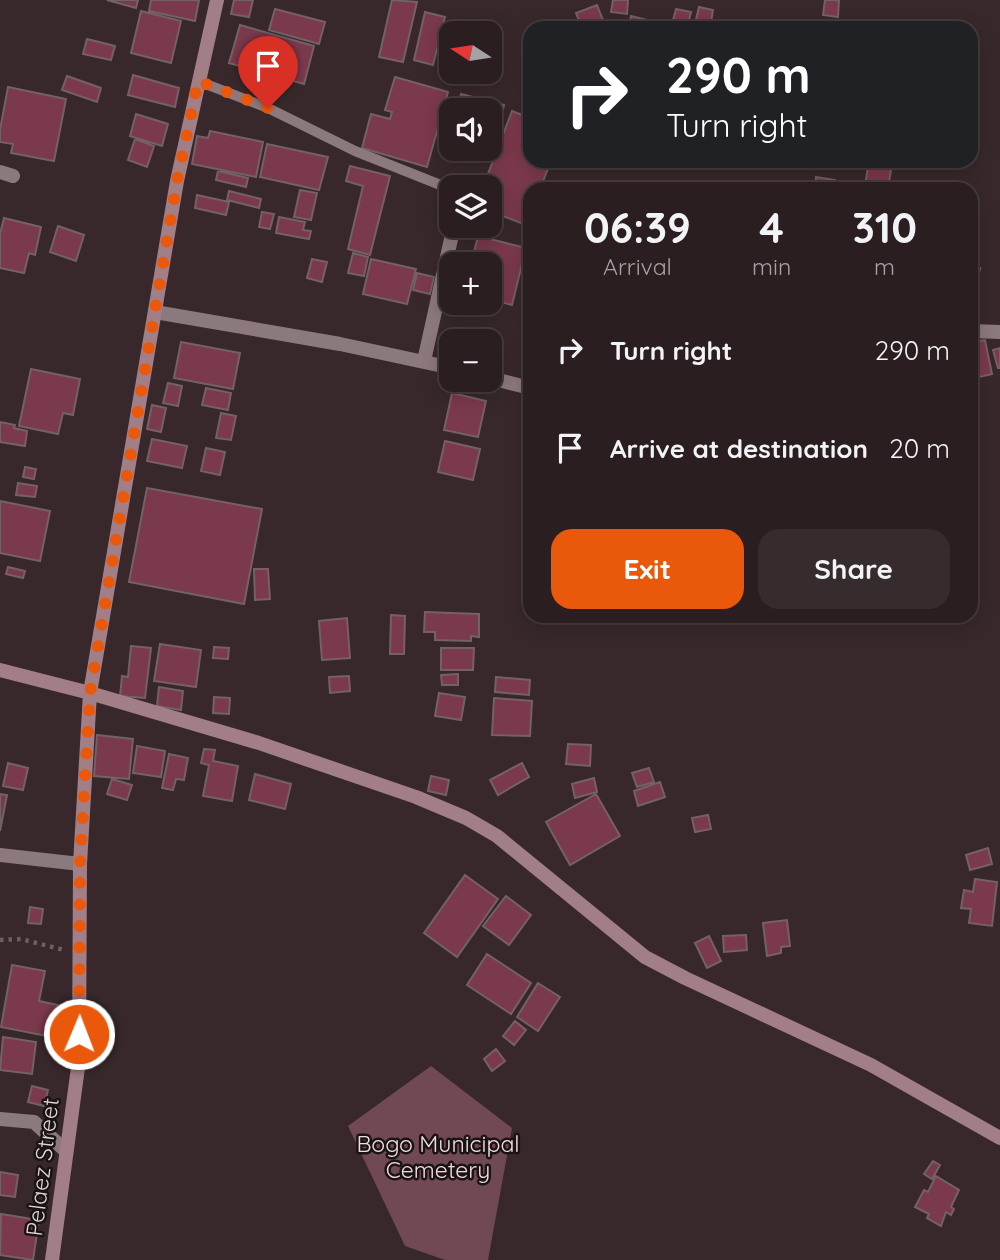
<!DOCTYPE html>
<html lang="en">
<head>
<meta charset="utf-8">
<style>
	:root { --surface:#2a1e20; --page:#362b2d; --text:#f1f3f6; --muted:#a5a2a5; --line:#463c3e; --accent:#ea580c }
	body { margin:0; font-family:Quicksand,sans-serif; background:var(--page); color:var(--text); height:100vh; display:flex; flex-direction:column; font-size:26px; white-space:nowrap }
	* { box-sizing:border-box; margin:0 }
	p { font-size:23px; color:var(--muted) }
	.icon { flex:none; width:38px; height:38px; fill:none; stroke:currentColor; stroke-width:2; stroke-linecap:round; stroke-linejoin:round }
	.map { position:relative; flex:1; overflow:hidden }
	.panel { position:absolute; left:523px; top:182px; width:455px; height:441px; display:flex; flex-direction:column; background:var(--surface); border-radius:21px; box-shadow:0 4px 18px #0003,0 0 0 2px var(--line) }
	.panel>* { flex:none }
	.hud { position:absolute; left:523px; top:21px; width:455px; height:147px; border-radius:21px; box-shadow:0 4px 18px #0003,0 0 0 2px var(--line); background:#202124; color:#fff; overflow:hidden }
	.needle { width:46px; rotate:282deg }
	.tools { position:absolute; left:439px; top:21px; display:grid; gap:14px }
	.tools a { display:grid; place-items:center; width:63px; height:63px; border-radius:14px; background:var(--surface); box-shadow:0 4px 18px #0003,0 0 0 2px var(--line); font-size:35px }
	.pin { position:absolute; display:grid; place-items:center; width:60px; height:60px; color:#fff; margin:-72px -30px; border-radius:50% 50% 50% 0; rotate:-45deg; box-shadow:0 0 7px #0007 }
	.pin .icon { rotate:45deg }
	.me { position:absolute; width:77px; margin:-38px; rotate:1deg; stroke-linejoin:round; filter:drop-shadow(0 0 5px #0008) }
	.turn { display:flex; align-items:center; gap:24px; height:147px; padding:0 28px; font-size:32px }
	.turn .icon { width:91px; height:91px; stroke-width:2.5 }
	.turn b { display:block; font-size:49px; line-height:60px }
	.eta { display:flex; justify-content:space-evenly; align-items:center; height:119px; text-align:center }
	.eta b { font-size:42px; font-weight:700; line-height:49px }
	.primary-button { display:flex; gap:14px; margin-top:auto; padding:14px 28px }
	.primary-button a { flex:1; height:80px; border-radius:21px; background:var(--accent); color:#fff; font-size:28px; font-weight:700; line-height:80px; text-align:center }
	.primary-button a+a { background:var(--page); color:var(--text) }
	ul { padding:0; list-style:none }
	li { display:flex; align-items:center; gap:21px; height:98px; padding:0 28px }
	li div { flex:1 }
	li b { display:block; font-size:26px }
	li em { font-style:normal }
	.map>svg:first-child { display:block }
</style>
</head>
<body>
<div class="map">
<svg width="1000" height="1260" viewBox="0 0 1000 1260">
	<rect width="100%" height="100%" fill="#38282b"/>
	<path fill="#714953" d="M 431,1066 L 512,1128 L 488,1260 L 445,1260 L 405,1246 L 348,1126 Z"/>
	<path fill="#7b394c" stroke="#736165" stroke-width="2" d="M 107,0 L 138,0 L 136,8 Z
		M 151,0 L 199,0 L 195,21 L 149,11 Z
		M 234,0 L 253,0 L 249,17 L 231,14 Z
		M 392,0 L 417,2 L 403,62 L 379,57 Z
		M 613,0 L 628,0 L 627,14 L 611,12 Z
		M 825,0 L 839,0 L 838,17 L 823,15 Z
		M 597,5 L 606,28 L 582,28 L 576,13 Z
		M 699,7 L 713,10 L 710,28 L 694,28 Z
		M 275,9 L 325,22 L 319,44 L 269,30 Z
		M 676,9 L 691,12 L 687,28 L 671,28 Z
		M 141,11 L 181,21 L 171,63 L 131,53 Z
		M 425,12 L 445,17 L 433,65 L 414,60 Z
		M 631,16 L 647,20 L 645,28 L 629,28 Z
		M 240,25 L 314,46 L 304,84 L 229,63 Z
		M 87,39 L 115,46 L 111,60 L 83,54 Z
		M 133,75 L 179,88 L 175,107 L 128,95 Z
		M 67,76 L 101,88 L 97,102 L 62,90 Z
		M 395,77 L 448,92 L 427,167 L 362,148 L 371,114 L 390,119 L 392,112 L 385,110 Z
		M 8,87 L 66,99 L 54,161 L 11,153 L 13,144 L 0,142 L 0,130 Z
		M 461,94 L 504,105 L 497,134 L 490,133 L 490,110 L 457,110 Z
		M 512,111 L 530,118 L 530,161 L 551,161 L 540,189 L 530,189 L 530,215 L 526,225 L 490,211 L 490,187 L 483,187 Z
		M 136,114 L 168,124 L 162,146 L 130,136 Z
		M 448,129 L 452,130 L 452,149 L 465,149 L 465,154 L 444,151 Z
		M 210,131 L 263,142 L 256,177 L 192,164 L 197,136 L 208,138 Z
		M 135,139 L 154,146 L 147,167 L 128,160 Z
		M 267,144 L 328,157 L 319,190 L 260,177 Z
		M 869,161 L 892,164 L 888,188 L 865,185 Z
		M 350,166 L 390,176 L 370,255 L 348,249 L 363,186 L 346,181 Z
		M 218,171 L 248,178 L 246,187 L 216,180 Z
		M 816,177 L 835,180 L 833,189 L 815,189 Z
		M 300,190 L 317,193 L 311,220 L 294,217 Z
		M 229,191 L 261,199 L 259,208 L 227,200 Z
		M 197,195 L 229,202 L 226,215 L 195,208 Z
		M 262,212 L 274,214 L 270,229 L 259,227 Z
		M 279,217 L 305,222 L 303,230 L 311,231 L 309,239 L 276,233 Z
		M 4,218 L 41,227 L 35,255 L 29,253 L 24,273 L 0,268 L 0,234 Z
		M 58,226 L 84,235 L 76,261 L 50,252 Z
		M 478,236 L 526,248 L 512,305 L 490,299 L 490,264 L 471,264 Z
		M 353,253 L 368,257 L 364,276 L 348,273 Z
		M 312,259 L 327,262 L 322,282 L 307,278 Z
		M 371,259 L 416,269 L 407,304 L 363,294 Z
		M 971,267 L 980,268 L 975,293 L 971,292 Z
		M 417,273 L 434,277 L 430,294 L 413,290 Z
		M 985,340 L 992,374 L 971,379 L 971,342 Z
		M 181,342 L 240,353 L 233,389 L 174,378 Z
		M 1000,348 L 1000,368 L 998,368 L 993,350 Z
		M 31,369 L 80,379 L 73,415 L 63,413 L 58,434 L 19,426 Z
		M 168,383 L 182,386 L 178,406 L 163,403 Z
		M 206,388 L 231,393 L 228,410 L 202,405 Z
		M 452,393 L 486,401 L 478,437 L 444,430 Z
		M 152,405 L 166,408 L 161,432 L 147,429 Z
		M 221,413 L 236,416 L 231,440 L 216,438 Z
		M 0,422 L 15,425 L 14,428 L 27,431 L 25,446 L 0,442 Z
		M 152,439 L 187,446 L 182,468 L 147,461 Z
		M 445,441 L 480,449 L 473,480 L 438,472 Z
		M 206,448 L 225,452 L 220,475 L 201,471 Z
		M 25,467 L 36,469 L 34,479 L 23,477 Z
		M 18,483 L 37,486 L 35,497 L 16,495 Z
		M 147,488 L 262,509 L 244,604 L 129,582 Z
		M 0,501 L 50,511 L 40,561 L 0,553 Z
		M 8,567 L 25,571 L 23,578 L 6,574 Z
		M 254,569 L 268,569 L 270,599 L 255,600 Z
		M 425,612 L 479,614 L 479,637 L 471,636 L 471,641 L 435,640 L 435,632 L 424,632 Z
		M 391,615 L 405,616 L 404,654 L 390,654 Z
		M 347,618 L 350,658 L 322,660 L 319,621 Z
		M 160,644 L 201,650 L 196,687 L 154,681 Z
		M 131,646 L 151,648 L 145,698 L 120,696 L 122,676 L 128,677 Z
		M 214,647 L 229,648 L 228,659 L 213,658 Z
		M 441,648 L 474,648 L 473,670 L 441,670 Z
		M 458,674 L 458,685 L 442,685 L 441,675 Z
		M 349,676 L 350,691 L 330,693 L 329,677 Z
		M 496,677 L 530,680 L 529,695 L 495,692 Z
		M 159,687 L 183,691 L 181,710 L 157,706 Z
		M 439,693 L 465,697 L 461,720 L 435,716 Z
		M 214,697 L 230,698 L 229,714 L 213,713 Z
		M 494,698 L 532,701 L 530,736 L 492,735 Z
		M 97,735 L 133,739 L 129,779 L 94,776 Z
		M 568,744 L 591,745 L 590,766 L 566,764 Z
		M 137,746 L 165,751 L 161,777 L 133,773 Z
		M 204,749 L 215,750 L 213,761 L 238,766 L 232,801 L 203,796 L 209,765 L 201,763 Z
		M 169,754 L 188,758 L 184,780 L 176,779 L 173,790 L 162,788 Z
		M 8,763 L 28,768 L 23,790 L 3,786 Z
		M 522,763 L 529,777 L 498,795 L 490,780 Z
		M 649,768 L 654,782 L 637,787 L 632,773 Z
		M 255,774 L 291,784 L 285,809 L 249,800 Z
		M 431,776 L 449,780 L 446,795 L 428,791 Z
		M 594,778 L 597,792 L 575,798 L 572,784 Z
		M 112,779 L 132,785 L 127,800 L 107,794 Z
		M 660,782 L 665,797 L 638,806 L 634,791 Z
		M 0,794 L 7,795 L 0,831 Z
		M 596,794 L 620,836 L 570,865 L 546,822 Z
		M 708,815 L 711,829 L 695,832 L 692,818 Z
		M 988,848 L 992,864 L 970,870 L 966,855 Z
		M 465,875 L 498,899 L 457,957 L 424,933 Z
		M 975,879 L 997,882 L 992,926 L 969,923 L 971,909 L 961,908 L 964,890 L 973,892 Z
		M 506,896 L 531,915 L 509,945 L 483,926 Z
		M 30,907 L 43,909 L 41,924 L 28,923 Z
		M 787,920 L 790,946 L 781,947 L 781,953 L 767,956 L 763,923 Z
		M 746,935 L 747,950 L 724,952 L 723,936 Z
		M 709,936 L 721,961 L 707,968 L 695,943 Z
		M 487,954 L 531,983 L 511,1014 L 467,985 Z
		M 12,965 L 45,971 L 39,1001 L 58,1005 L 52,1037 L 1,1027 Z
		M 538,983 L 560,997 L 538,1031 L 517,1017 Z
		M 515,1021 L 526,1030 L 514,1045 L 503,1036 Z
		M 3,1037 L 36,1042 L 32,1074 L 0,1070 Z
		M 496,1049 L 505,1061 L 492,1071 L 484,1059 Z
		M 32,1086 L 48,1090 L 44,1106 L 28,1102 Z
		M 933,1161 L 940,1165 L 932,1179 L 924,1174 Z
		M 0,1172 L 18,1175 L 15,1197 L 0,1195 Z
		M 936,1176 L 959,1190 L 951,1207 L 954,1209 L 951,1215 L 946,1212 L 941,1226 L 927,1218 L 929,1214 L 915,1207 L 924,1190 L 928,1192 Z
		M 1,1214 L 39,1220 L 33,1260 L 0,1255 Z"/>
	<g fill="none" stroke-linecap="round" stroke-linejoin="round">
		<path stroke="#6e6062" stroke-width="4.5" stroke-dasharray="3.5 5" stroke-linecap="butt" d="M 0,940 L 21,939 L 64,950"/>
		<path stroke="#8c797d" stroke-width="10" d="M 198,81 L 268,108 L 355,151 L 448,188"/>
		<path stroke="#8c797d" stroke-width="14" d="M 0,172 L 13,176
			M 155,312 L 340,344 L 452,368
			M 971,331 L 1000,332
			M 424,361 L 453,230
			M 490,378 L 530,388
			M 0,855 L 80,864
			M 0,1119 L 34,1122 L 66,1151"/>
		<path stroke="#a27e86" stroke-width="14" d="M 0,670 L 90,693 L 259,743 L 416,797 L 466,818 L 497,836 L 645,957 L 685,978 L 871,1065 L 1000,1138
			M 52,1260 L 79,1060 L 80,864 L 90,693 L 177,181 L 217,0"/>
	</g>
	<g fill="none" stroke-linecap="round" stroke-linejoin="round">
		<path stroke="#ea580c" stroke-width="12" stroke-dasharray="0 21.6" d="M 79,1034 L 80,864 L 90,693 L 177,181 L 198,81 L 268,108"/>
	</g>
	<g text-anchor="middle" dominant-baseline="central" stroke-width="5" stroke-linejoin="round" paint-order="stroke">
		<g font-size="23" fill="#f0dbdf" stroke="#1a1314">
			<text x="438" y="1143">Bogo Municipal<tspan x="438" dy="26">Cemetery</tspan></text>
		</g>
		<g font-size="23" fill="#dfd4d6" stroke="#1a1314">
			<text transform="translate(42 1167) rotate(-83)">Pelaez Street</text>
		</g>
	</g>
</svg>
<div class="tools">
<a><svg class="needle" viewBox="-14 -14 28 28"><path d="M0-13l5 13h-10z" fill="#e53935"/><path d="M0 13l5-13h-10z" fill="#a5a2a5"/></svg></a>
<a><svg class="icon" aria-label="sound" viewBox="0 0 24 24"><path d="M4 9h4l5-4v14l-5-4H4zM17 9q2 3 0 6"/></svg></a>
<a><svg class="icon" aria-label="layers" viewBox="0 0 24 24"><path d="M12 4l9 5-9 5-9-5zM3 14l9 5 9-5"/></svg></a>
<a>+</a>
<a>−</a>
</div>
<div class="pin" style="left:268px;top:108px;background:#d93025"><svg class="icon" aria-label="arrive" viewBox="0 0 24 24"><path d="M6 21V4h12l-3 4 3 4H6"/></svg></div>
<svg class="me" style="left:79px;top:1034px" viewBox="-20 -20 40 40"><circle r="17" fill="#ea580c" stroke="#fff" stroke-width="3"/><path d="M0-11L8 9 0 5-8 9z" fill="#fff"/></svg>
<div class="hud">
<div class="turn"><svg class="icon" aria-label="right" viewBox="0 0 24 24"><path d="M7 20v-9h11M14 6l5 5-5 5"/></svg><div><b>290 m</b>Turn right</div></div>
</div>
<section class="panel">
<div class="eta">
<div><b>06:39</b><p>Arrival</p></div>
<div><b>4</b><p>min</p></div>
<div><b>310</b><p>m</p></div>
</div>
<ul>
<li><svg class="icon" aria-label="right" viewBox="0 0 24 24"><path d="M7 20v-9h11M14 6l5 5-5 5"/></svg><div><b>Turn right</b></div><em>290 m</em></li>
<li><svg class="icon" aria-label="arrive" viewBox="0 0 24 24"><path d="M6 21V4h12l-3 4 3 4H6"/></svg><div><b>Arrive at destination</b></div><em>20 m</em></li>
</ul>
<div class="primary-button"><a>Exit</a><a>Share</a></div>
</section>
</div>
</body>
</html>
